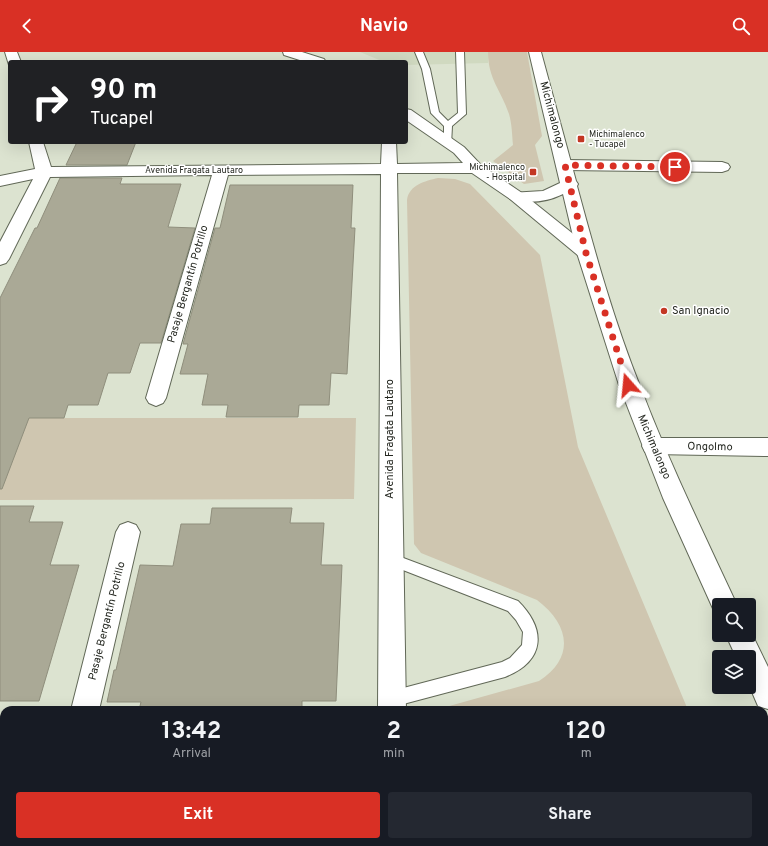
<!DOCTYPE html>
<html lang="en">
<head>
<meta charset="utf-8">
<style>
	:root { --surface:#171b24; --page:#242831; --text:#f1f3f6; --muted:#9ea1a6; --accent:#d93025 }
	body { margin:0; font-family:Overpass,sans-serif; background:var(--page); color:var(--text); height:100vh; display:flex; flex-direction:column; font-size:15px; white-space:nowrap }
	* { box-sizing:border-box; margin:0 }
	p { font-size:13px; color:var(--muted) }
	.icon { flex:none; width:22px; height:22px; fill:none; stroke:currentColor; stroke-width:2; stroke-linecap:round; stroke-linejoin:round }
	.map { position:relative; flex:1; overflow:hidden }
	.side { position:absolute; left:0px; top:654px; width:768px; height:140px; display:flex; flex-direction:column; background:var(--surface); border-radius:12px 12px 0 0; box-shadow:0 4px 16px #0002 }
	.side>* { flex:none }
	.guide { position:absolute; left:8px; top:8px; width:400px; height:84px; border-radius:4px; box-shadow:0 4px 16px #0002; background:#202124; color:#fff; overflow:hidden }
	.tools { position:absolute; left:712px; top:546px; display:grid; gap:8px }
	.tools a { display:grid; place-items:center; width:44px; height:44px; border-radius:4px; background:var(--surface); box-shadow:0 4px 16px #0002; font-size:20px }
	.pin { position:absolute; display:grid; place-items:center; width:34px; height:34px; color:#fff; margin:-17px; border:2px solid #fff; border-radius:50%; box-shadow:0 1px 4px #0007 }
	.me { position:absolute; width:44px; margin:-22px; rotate:342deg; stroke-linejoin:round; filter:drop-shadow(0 0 3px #0008) }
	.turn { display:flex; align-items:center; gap:14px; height:84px; padding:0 16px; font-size:18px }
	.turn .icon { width:52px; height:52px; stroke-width:2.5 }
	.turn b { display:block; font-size:28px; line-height:34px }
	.eta { display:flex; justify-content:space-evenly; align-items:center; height:68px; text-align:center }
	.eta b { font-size:24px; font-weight:700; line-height:28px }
	.action { display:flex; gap:8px; margin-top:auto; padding:8px 16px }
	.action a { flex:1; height:46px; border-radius:4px; background:var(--accent); color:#fff; font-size:16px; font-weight:700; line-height:46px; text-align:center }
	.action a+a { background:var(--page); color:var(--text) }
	header { display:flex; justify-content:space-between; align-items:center; height:52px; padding:0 16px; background:var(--accent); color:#fff; font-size:18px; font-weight:700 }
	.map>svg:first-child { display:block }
</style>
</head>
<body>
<header><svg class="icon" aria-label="back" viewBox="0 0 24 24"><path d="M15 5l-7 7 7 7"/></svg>Navio<svg class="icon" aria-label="search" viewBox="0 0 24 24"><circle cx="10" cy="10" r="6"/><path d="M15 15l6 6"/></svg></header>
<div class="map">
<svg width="768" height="794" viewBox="0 0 768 794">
	<rect width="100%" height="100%" fill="#dce3d0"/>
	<path fill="#d0d9c0" d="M 360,0 L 488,0 L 488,11 L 406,13 L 406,10 L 384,10 Z"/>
	<path fill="#cfc6b0" d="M 488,0 L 527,0 L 542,84 L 535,93 L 544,129 L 524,132 L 493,109 L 513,93 C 512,83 512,72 509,62 C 501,38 488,27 488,0 Z
		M 438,126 L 455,127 L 470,132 L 540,203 L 578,395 L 688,658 L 435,658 L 539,629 C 576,605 569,572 537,548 L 421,501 L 414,492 L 407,148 C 409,133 425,129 438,126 Z
		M 0,366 L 356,366 L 354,447 L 0,448 Z
		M 421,790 L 742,790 L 744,794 L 421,794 Z"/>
	<path fill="#aaa996" stroke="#8f8e7c" d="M 77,90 L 136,90 L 127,113 L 66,113 Z
		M 60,126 L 122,126 L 120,132 L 181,132 L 168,175 L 195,176 L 161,291 L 140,291 L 130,321 L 108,321 L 98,353 L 68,353 L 64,366 L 29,366 L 2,437 L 0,437 L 0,246 L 35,176 L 37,176 Z
		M 230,133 L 353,133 L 351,176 L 355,176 L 347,322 L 331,321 L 329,353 L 299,353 L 298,365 L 226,365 L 228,353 L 202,353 L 208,322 L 180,322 L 188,292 L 183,292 L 215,176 L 220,176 Z
		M 0,454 L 34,454 L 29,470 L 63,470 L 50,513 L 79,513 L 39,649 L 0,649 Z
		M 212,456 L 292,456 L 290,471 L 324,471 L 321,513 L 342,513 L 336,649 L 302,649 L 302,658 L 139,658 L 141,650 L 107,650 L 114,618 L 116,618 L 140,513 L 173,514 L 181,472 L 210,472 Z"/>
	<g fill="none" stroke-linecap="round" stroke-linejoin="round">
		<defs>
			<path id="lane" d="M 415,0 L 423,0 L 430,17 L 439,60 L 448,69 L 458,61 L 456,0 L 464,0 L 466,62 L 452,74 L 451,93 L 445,93 L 444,91 L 444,74 L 431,61 L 422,17 Z
				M 390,501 L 518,549 C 547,578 545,609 505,625 L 392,655 L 386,653 L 384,647 L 386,641 L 392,639 L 502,610 L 510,606 L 522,593 L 523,580 L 516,568 L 508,559 L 385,511 L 383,507 L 385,503 Z"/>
			<path id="street" d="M 5,0 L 17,0 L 21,10 L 10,10 L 9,13 Z
				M 283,0 L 302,0 L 324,7 L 326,10 L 306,10 L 284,3 Z
				M 406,57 L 411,58 L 464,95 L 481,113 L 522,141 L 592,197 L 595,201 L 592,205 L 586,206 L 580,205 L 510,147 L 472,121 L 397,121 L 406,658 L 378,658 L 381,122 L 228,123 L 166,346 L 163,351 L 156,354 L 149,351 L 146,346 L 212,123 L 50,125 L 9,207 L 6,211 L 0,213 L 0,190 L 33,127 L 0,134 L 0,124 L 35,117 L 29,90 L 43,90 L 51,115 L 381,112 L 382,90 L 396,90 L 397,112 L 463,111 L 454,101 L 406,68 Z
				M 565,108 L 722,110 L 728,112 L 730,115 L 728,118 L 722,120 L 565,118 L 560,116 L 557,113 L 560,110 Z
				M 653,386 L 768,386 L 768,404 L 653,402 L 645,400 L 642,394 L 645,388 Z
				M 128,470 L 136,473 L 140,480 L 99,658 L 71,658 L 116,480 L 120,473 Z
				M 39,790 L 69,790 L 69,794 L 37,794 Z
				M 378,790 L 408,790 L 409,794 L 377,794 Z"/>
			<path id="secondary" d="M 529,0 L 541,0 L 576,129 L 578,132 L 577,134 C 595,201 614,269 640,334 C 668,408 703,480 737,553 L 719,553 L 719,563 L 715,561 L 663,446 L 619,333 L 577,201 L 563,142 C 547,150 528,152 510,147 L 508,144 L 510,141 L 543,139 L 560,131 Z
				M 749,576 L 768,615 L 768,657 L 758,654 L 749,633 L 749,605 L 736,605 L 726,583 L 749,583 Z"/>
		</defs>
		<use href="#lane" stroke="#616857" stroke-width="2"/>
		<use href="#street" stroke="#616857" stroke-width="2"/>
		<use href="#secondary" stroke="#616857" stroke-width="2"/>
		<use href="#lane" fill="#fff" fill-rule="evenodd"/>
		<use href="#street" fill="#fff" fill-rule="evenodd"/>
		<use href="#secondary" fill="#fff" fill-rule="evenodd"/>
	</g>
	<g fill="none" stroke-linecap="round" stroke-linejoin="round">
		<path stroke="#d93025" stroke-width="7" stroke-dasharray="0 12.6" d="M 628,333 L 586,201 L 565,113 L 675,115"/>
	</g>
	<g fill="#c33723" stroke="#fff" stroke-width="1.5">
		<rect x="577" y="83" width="8" height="8" rx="2"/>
		<rect x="529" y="116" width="8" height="8" rx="2"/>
		<circle cx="664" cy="259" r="4"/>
	</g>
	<g text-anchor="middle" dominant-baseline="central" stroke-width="3" stroke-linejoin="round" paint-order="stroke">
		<g font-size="9" fill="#242720" stroke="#fff" text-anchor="start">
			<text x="589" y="82">Michimalenco<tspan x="589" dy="10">- Tucapel</tspan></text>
			<text x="525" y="115" text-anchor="end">Michimalenco<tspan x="525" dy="10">- Hospital</tspan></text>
		</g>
		<g font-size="9" fill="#242720" stroke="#fff">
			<text x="194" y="118">Avenida Fragata Lautaro</text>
		</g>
		<g font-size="11" fill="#242720" stroke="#fff">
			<text transform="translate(552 63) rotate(75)">Michimalongo</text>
			<text transform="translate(188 232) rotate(-74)">Pasaje Bergantín Potrillo</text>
			<text transform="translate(390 387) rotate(-90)">Avenida Fragata Lautaro</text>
			<text transform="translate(654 395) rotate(67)">Michimalongo</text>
			<text transform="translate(710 395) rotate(1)">Ongolmo</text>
			<text transform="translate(107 569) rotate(-76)">Pasaje Bergantín Potrillo</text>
		</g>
		<g font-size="11" fill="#242720" stroke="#fff" text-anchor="start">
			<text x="672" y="259">San Ignacio</text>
		</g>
	</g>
</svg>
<div class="tools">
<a><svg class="icon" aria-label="search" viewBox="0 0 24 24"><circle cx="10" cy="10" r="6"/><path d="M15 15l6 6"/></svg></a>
<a><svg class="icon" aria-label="layers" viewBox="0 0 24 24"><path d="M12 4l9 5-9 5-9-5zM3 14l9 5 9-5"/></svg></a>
</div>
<div class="pin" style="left:675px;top:115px;background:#d93025"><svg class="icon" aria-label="arrive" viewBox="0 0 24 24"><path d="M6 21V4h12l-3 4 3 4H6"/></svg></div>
<svg class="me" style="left:628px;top:333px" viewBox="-20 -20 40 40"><path d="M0-17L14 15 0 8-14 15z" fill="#d93025" stroke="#fff" stroke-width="4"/></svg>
<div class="guide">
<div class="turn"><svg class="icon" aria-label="right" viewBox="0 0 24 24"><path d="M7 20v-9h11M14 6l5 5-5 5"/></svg><div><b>90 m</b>Tucapel</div></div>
</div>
<section class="side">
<div class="eta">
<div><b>13:42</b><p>Arrival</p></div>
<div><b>2</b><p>min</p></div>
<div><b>120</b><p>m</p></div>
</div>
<div class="action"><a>Exit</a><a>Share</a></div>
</section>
</div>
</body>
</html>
